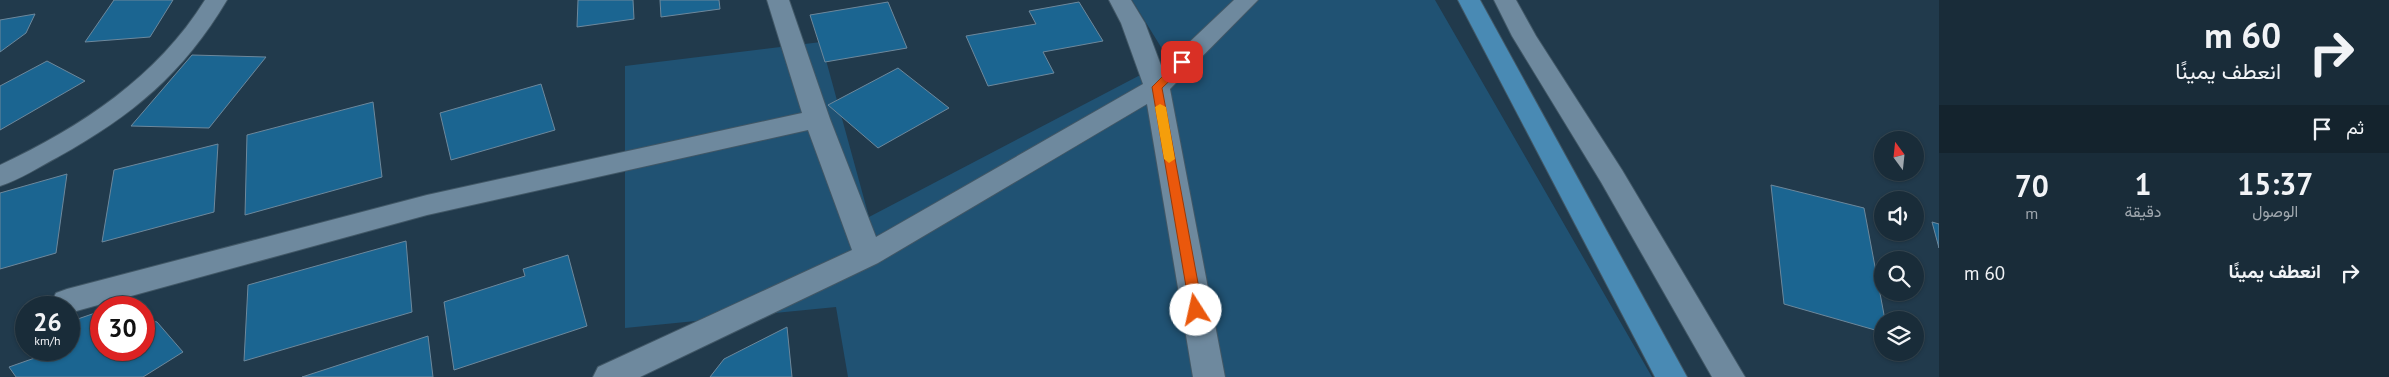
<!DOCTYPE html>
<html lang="ar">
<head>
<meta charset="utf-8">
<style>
	:root { --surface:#192c39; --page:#263844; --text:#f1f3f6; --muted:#9fa7ae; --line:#374853 }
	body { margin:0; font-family:"PT Sans",Vazirmatn,sans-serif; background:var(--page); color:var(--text); direction:rtl; height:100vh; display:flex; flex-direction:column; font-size:19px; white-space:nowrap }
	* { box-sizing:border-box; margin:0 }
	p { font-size:16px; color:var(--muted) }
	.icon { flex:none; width:28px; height:28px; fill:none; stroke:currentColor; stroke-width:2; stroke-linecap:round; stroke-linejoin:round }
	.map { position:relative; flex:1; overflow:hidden; direction:ltr }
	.drawer { display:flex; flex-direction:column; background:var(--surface); width:450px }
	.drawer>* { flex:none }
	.banner { background:#192c39; color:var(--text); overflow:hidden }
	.needle { width:32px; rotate:345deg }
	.buttons { position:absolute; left:1874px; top:131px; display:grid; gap:10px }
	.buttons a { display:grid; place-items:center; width:50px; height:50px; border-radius:50%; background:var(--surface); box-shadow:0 1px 4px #0004,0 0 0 1px var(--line); font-size:25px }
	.speed { position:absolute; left:15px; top:296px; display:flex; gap:10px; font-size:25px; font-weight:700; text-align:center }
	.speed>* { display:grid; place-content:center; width:65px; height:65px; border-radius:50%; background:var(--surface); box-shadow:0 1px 4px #0004,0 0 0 1px var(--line); line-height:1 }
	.speed small { font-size:12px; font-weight:400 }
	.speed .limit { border:8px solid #d22; background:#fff; color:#111 }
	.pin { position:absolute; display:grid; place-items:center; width:42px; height:42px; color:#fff; margin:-21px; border-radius:10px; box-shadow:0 2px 8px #0006 }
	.me { position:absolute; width:55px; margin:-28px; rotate:350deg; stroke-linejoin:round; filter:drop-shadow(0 0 4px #0008) }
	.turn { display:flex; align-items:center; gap:18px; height:105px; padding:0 25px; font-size:22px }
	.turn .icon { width:65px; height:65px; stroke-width:2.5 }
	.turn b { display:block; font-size:35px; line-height:42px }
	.then { display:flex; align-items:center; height:48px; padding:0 25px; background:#0003; gap:10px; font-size:19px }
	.eta { display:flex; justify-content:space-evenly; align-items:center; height:85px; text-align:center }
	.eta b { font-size:30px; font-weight:800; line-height:35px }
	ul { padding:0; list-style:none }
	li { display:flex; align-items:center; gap:15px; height:70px; padding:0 25px }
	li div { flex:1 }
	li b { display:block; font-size:19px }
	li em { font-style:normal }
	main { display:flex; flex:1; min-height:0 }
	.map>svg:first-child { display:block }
</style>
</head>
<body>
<main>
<section class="drawer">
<div class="banner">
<div class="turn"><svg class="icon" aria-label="right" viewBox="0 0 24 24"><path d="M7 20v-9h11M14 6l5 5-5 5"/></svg><div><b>60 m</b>انعطف يمينًا</div></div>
<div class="then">ثم<svg class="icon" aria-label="arrive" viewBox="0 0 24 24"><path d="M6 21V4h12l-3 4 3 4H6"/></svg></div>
</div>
<div class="eta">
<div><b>15:37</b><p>الوصول</p></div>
<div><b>1</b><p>دقيقة</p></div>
<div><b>70</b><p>m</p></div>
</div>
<ul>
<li><svg class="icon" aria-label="right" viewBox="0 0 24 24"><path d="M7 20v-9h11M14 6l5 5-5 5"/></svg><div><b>انعطف يمينًا</b></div><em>60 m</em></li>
</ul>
</section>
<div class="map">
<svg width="1939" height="377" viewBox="0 0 1939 377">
	<rect width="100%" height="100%" fill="#213a4c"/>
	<path fill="#205273" d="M 1132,0 L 1435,0 L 1652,377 L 848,377 L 836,307 L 625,328 L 625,66 L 821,42 L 869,217 L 1169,60 Z"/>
	<path fill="#1b6591" stroke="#6d889c" d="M 114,0 L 173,0 L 150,37 L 85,42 Z
		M 578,0 L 633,0 L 634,19 L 577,27 Z
		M 660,0 L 719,0 L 720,9 L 661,17 Z
		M 888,2 L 907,48 L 825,62 L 810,15 Z
		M 1079,2 L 1103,41 L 1043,52 L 1054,73 L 988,86 L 966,36 L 1036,24 L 1029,11 Z
		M 35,14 L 26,33 L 0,52 L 0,20 Z
		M 192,55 L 266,57 L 209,128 L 131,126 Z
		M 47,61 L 85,81 L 0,130 L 0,86 Z
		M 898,68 L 949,108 L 878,148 L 828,105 Z
		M 541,84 L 555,130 L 451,160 L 440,113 Z
		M 373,102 L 382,177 L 245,215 L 247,135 Z
		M 218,144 L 214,212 L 102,242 L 114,170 Z
		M 67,174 L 56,253 L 0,269 L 0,193 Z
		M 1771,185 L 1864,208 L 1885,320 L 1882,320 L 1882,332 L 1784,304 Z
		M 1932,222 L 1939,224 L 1939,248 Z
		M 406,241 L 412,312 L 244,361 L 248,285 Z
		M 568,255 L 587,326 L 454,370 L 444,302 L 525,276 L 523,269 Z
		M 101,311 L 101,350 L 144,350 L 144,319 L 157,322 L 183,352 L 143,377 L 16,377 L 9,367 L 49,353 L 49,350 L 69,350 L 69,322 Z
		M 787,327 L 792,377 L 710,377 L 724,359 Z
		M 428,336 L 433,377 L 302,377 Z"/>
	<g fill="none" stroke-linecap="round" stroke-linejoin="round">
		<defs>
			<path id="minor" d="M 205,0 L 227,0 C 183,74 133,115 58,157 C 39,167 21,179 0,186 L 0,165 C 81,127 157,77 205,0 Z
				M 767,0 L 789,0 L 830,119 L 876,237 L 1143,84 L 1121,23 L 1109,0 L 1131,0 L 1145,23 L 1162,68 L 1234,0 L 1258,0 L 1170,89 L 1225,377 L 1193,377 L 1147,104 L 878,263 L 640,377 L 593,377 L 598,367 L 852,250 L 808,130 L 427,215 L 69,313 L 69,308 L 55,308 L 52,301 L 56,293 L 67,289 L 427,195 L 802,113 Z
				M 1494,0 L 1516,0 L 1536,36 L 1622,170 L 1745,377 L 1712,377 L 1601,182 L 1512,36 Z"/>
			<path id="major" d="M 1458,0 L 1480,0 L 1687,377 L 1655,377 Z"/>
		</defs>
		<use href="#minor" stroke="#415766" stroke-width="2"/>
		<use href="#major" stroke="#415766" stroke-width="2"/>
		<use href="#minor" fill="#6e899e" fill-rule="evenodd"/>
		<use href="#major" fill="#498ab4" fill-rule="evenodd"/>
	</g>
	<path fill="#ea580c" stroke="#983908" d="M 1182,59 L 1186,60 L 1186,65 L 1162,88 L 1203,310 L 1196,315 L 1190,310 L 1152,87 L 1179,60 Z"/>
	<path fill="#f59e0b" d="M 1160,104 L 1166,107 L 1175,159 L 1169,163 L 1164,159 L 1155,107 Z"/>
</svg>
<div class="buttons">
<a><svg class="needle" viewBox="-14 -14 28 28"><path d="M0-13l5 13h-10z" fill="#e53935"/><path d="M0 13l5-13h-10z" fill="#9fa7ae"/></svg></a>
<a><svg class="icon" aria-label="sound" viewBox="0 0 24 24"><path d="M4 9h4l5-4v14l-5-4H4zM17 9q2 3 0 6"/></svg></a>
<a><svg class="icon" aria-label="search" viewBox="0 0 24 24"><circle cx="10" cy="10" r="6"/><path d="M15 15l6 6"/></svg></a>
<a><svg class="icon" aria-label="layers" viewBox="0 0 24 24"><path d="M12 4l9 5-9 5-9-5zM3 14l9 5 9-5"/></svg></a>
</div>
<div class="speed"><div>26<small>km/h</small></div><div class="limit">30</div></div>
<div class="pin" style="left:1182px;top:62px;background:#d93025"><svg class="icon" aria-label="arrive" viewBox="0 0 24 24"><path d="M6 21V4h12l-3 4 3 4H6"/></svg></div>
<svg class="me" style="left:1196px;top:310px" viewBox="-20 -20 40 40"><circle r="19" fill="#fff"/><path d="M0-13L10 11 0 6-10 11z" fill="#ea580c"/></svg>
</div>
</main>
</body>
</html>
